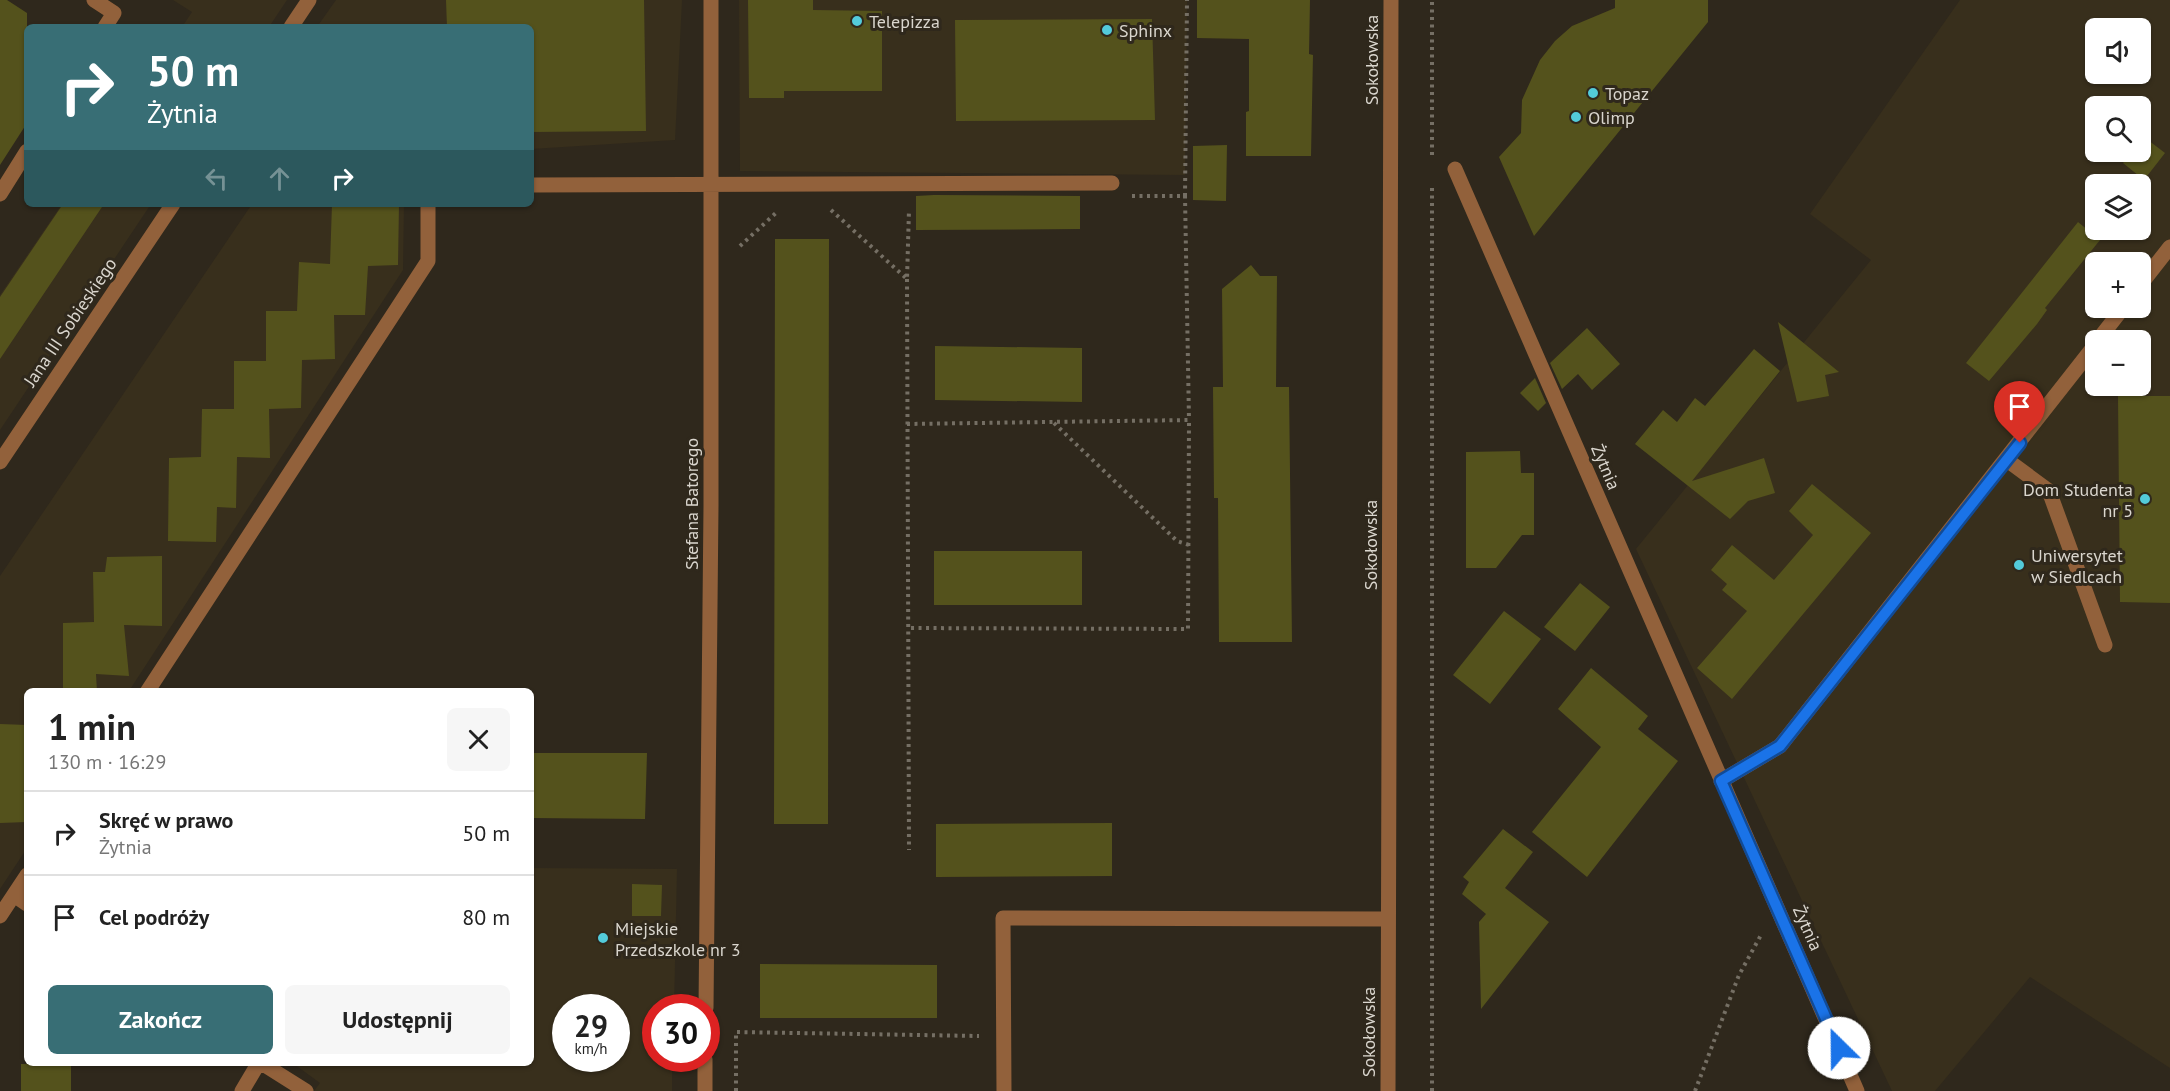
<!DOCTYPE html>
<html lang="pl">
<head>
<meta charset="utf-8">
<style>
	:root { --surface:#fff; --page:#f6f6f6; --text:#222; --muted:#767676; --line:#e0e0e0; --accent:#386e75 }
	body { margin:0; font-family:"PT Sans",sans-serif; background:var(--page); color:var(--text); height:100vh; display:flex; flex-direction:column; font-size:22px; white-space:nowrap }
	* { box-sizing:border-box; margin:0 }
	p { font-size:20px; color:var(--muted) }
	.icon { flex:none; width:33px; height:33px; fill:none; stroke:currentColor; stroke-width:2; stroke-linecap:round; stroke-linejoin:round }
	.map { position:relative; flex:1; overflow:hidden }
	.drawer { position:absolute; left:24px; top:688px; width:510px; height:378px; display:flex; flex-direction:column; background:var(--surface); border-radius:9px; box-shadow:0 2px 4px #0004 }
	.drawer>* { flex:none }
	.hud { position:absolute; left:24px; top:24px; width:510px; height:183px; border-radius:9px; box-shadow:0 2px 4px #0004; background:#386e75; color:#fff; overflow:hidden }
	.fabs { position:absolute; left:2085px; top:18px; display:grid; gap:12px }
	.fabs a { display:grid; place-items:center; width:66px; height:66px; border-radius:9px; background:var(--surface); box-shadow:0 2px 4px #0004; font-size:30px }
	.speed { position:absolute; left:552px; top:994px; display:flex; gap:12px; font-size:30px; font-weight:700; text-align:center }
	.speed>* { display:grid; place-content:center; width:78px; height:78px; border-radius:50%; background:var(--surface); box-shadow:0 2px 4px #0004; line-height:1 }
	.speed small { font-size:15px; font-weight:400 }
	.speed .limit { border:9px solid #d22; background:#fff; color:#111 }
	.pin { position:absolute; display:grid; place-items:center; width:51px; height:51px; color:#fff; margin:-62px -26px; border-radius:50% 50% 50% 0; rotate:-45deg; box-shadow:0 0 6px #0007 }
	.pin .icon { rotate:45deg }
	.me { position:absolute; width:66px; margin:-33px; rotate:337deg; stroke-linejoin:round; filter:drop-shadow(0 0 4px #0008) }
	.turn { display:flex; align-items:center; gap:21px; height:126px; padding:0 24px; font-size:27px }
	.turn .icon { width:78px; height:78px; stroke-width:2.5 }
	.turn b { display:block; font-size:42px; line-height:51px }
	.lanes { display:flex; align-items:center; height:57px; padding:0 24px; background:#0003; justify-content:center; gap:30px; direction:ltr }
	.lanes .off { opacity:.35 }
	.round { display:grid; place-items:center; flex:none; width:63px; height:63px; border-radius:9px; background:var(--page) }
	.summary { display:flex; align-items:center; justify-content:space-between; height:102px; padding:0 24px }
	h1 { font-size:36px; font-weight:700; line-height:45px }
	.button { display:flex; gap:12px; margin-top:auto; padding:12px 24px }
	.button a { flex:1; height:69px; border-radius:9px; background:var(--accent); color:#fff; font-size:24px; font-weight:700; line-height:69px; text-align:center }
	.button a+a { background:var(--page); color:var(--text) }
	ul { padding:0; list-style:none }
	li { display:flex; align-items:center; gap:18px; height:84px; padding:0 24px; border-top:2px solid var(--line) }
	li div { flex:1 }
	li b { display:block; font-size:22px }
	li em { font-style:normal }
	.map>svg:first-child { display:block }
</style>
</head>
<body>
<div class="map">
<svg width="2170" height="1091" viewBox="0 0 2170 1091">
	<rect width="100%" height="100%" fill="#2f281c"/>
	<path fill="#382f1c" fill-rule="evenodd" d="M 173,0 L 287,0 L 269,27 L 182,27 L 192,12 Z
		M 336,0 L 682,0 L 675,140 L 531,149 L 531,27 L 317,27 Z
		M 739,0 L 1187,0 L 1185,175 L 740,171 Z
		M 1960,0 L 2170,0 L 2170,1068 L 2030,977 L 1935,1091 L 1892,1091 L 1636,549 L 1871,260 L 1810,214 ZM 2096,28 L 2140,28 L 2140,74 L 2096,74 ZM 2096,106 L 2140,106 L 2140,152 L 2096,152 ZM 2096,184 L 2140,184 L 2140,230 L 2096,230 ZM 2096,262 L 2140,262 L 2140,308 L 2096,308 ZM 2096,340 L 2140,340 L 2140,386 L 2096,386 Z
		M 62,204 L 151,204 L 0,430 L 0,295 Z
		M 252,204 L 404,204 L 403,270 L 129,691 L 27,692 L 27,848 L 0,889 L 0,576 Z
		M 531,868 L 677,869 L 674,1008 L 656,1008 L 656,1059 L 672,1059 L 672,1091 L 314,1091 L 320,1083 L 294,1064 L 531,1064 ZM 566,1008 L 616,1008 L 616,1059 L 566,1059 Z"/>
	<path fill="#54521c" d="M 0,0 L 7,0 L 27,13 L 27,123 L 0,165 Z
		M 446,0 L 644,0 L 646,131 L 531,132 L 531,27 L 447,27 Z
		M 748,0 L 813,0 L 813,10 L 882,11 L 882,91 L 784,91 L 784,98 L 749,98 Z
		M 1197,0 L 1310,0 L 1309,54 L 1313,55 L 1311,156 L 1246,156 L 1246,112 L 1249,111 L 1249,39 L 1197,38 Z
		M 1615,0 L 1708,0 L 1708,22 L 1534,236 L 1499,157 L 1521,133 L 1522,100 L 1540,60 L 1555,41 L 1572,26 L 1615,8 Z
		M 1152,19 L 1155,120 L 956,121 L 955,20 Z
		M 2144,137 L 2165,153 L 2144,180 L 2123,163 L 2132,152 L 2140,152 L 2140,141 Z
		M 1227,145 L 1226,201 L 1193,200 L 1193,146 Z
		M 934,195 L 1080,196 L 1080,229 L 916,230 L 916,196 Z
		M 63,204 L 104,204 L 0,359 L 0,297 Z
		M 332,204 L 399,204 L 398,265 L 368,266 L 365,315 L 334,315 L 335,359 L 302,360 L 301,408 L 269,409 L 270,458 L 237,457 L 236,508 L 217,507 L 216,542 L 168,541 L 169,458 L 201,457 L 202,409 L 234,409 L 234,361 L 266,361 L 266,311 L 297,311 L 299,262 L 330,264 Z
		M 2078,222 L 2100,240 L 2045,308 L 2047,310 L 2037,324 L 1989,381 L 1966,363 Z
		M 775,239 L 829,239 L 828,824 L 774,824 Z
		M 1251,265 L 1260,276 L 1277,276 L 1276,387 L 1289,387 L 1292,642 L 1219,642 L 1218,498 L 1214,498 L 1213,387 L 1223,387 L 1222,289 Z
		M 1778,322 L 1839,372 L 1825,375 L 1829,396 L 1797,402 Z
		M 1587,328 L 1620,364 L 1592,390 L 1578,374 L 1562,389 L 1550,363 Z
		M 935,346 L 1082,348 L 1082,402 L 935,400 Z
		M 1754,349 L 1780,371 L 1692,481 L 1764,458 L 1775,493 L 1748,501 L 1730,519 L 1635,444 L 1663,410 L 1677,422 L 1695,398 L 1705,406 Z
		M 1535,378 L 1546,403 L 1538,411 L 1520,393 Z
		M 2118,396 L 2170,396 L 2170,603 L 2120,602 Z
		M 1520,451 L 1521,473 L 1534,473 L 1534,535 L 1522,535 L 1496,568 L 1466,568 L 1466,452 Z
		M 1812,484 L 1871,533 L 1732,699 L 1697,668 L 1747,611 L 1722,590 L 1727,584 L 1711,570 L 1732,545 L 1774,580 L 1813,535 L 1789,511 Z
		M 934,551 L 1082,551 L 1082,605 L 934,605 Z
		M 162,556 L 162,626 L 124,625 L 129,676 L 96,674 L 97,692 L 63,692 L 63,623 L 94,622 L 93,572 L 105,572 L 107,557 Z
		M 1580,583 L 1610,607 L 1575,651 L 1544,627 Z
		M 1504,611 L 1541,639 L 1490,704 L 1453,675 Z
		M 1591,668 L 1648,716 L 1638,729 L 1678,761 L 1587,877 L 1532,832 L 1601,747 L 1558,709 Z
		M 0,724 L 27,725 L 27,822 L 0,823 Z
		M 531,753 L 647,753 L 645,819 L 531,818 Z
		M 1112,823 L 1112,876 L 936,877 L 936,824 Z
		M 1503,829 L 1533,852 L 1505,888 L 1549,922 L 1481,1009 L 1479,922 L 1486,914 L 1462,894 L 1469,882 L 1463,877 Z
		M 632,884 L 662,885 L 661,916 L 632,916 Z
		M 760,964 L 937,965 L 937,1018 L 760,1018 Z
		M 21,1064 L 71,1064 L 71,1091 L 21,1091 Z"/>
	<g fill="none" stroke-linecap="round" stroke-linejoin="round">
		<path stroke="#756f64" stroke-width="4" stroke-dasharray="3 4.5" stroke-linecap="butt" d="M 1432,155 L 1432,0
			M 1132,196 L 1185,196 L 1189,420
			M 1185,196 L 1187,0
			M 831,210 L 907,279 L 909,210
			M 740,246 L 777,212
			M 907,279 L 909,850
			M 1054,423 L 1177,541 L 1189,545
			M 907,424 L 1189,420 L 1188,629 L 908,628
			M 736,1091 L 736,1032 L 979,1036
			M 1432,1091 L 1432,184
			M 1695,1091 L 1739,975 L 1761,935"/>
		<path stroke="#92613b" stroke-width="15" d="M 94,0 L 114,13 L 105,27
			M 291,27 L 309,0
			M 1455,169 L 1857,1091
			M 531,185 L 1112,183
			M 0,194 L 27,151
			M 2140,285 L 2170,247
			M 2098,340 L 2123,308
			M 2007,460 L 2049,491 L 2105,645
			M 0,462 L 173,204
			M 147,692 L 428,261 L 428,204
			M 1721,781 L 1780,746 L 2096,344
			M 14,895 L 27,904
			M 0,916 L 27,875
			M 706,1008 L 711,506 L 711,0
			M 263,1064 L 306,1091
			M 242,1091 L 258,1064
			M 705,1091 L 705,1059
			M 1004,1091 L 1003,918 L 1388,919
			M 1388,1091 L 1391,0"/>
	</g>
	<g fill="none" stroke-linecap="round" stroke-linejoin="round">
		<defs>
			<path id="route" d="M 1839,1048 L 1721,781 L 1780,746 L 2020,443"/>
		</defs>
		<use href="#route" stroke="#114b97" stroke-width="15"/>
		<use href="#route" stroke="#1a73e8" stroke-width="10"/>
	</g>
	<g fill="#53cbda" stroke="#2f281c" stroke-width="2">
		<circle cx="857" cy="21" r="6"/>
		<circle cx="1107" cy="30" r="6"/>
		<circle cx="1593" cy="93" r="6"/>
		<circle cx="1576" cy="117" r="6"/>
		<circle cx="2145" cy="499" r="6"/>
		<circle cx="2019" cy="565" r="6"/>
		<circle cx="603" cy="938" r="6"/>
	</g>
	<g text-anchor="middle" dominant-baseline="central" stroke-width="6" stroke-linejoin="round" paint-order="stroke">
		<g font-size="18" fill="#dad6ce" stroke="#2f281c" text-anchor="start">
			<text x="869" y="21">Telepizza</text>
			<text x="1119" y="30">Sphinx</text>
			<text x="1605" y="93">Topaz</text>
			<text x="1588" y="117">Olimp</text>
			<text x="2133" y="489" text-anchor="end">Dom Studenta<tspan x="2133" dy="21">nr 5</tspan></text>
			<text x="2031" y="555">Uniwersytet<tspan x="2031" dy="21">w Siedlcach</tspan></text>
			<text x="615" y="928">Miejskie<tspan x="615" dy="21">Przedszkole nr 3</tspan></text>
		</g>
		<g font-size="18" fill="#dad6ce" stroke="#2f281c">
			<text transform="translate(1371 60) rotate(-90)">Sokołowska</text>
			<text transform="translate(70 322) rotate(-56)">Jana III Sobieskiego</text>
			<text transform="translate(1606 467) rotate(67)">Żytnia</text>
			<text transform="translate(691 504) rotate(-90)">Stefana Batorego</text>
			<text transform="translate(1370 545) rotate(-90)">Sokołowska</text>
			<text transform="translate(1808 928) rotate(66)">Żytnia</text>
			<text transform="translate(1368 1032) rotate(-90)">Sokołowska</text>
		</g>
	</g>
</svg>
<div class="fabs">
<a><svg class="icon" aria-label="sound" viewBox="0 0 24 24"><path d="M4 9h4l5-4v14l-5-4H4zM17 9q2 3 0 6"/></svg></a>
<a><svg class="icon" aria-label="search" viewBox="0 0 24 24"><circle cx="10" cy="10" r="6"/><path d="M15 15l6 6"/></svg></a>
<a><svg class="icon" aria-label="layers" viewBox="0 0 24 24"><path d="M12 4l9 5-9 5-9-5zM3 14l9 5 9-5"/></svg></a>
<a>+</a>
<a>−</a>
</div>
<div class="speed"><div>29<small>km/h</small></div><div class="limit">30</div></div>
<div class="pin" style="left:2020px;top:443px;background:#d93025"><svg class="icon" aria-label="arrive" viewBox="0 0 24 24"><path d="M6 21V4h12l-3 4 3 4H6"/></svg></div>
<svg class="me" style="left:1839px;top:1048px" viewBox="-20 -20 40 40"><circle r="19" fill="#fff"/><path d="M0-13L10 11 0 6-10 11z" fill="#1a73e8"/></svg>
<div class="hud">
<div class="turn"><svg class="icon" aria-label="right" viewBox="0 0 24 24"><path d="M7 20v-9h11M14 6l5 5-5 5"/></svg><div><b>50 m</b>Żytnia</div></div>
<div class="lanes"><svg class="icon off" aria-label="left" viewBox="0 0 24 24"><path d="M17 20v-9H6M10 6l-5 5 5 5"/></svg><svg class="icon off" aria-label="ahead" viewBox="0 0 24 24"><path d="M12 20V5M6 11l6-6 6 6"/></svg><svg class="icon" aria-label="right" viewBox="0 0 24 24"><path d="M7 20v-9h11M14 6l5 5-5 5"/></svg></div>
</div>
<section class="drawer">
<div class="summary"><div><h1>1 min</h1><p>130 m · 16:29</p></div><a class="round"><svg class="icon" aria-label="close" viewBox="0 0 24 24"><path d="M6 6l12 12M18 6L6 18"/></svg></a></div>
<ul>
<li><svg class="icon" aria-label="right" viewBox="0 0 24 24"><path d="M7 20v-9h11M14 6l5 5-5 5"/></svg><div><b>Skręć w prawo</b><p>Żytnia</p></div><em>50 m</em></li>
<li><svg class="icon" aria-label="arrive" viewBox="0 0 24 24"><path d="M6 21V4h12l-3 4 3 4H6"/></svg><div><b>Cel podróży</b></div><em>80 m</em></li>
</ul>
<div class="button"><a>Zakończ</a><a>Udostępnij</a></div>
</section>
</div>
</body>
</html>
